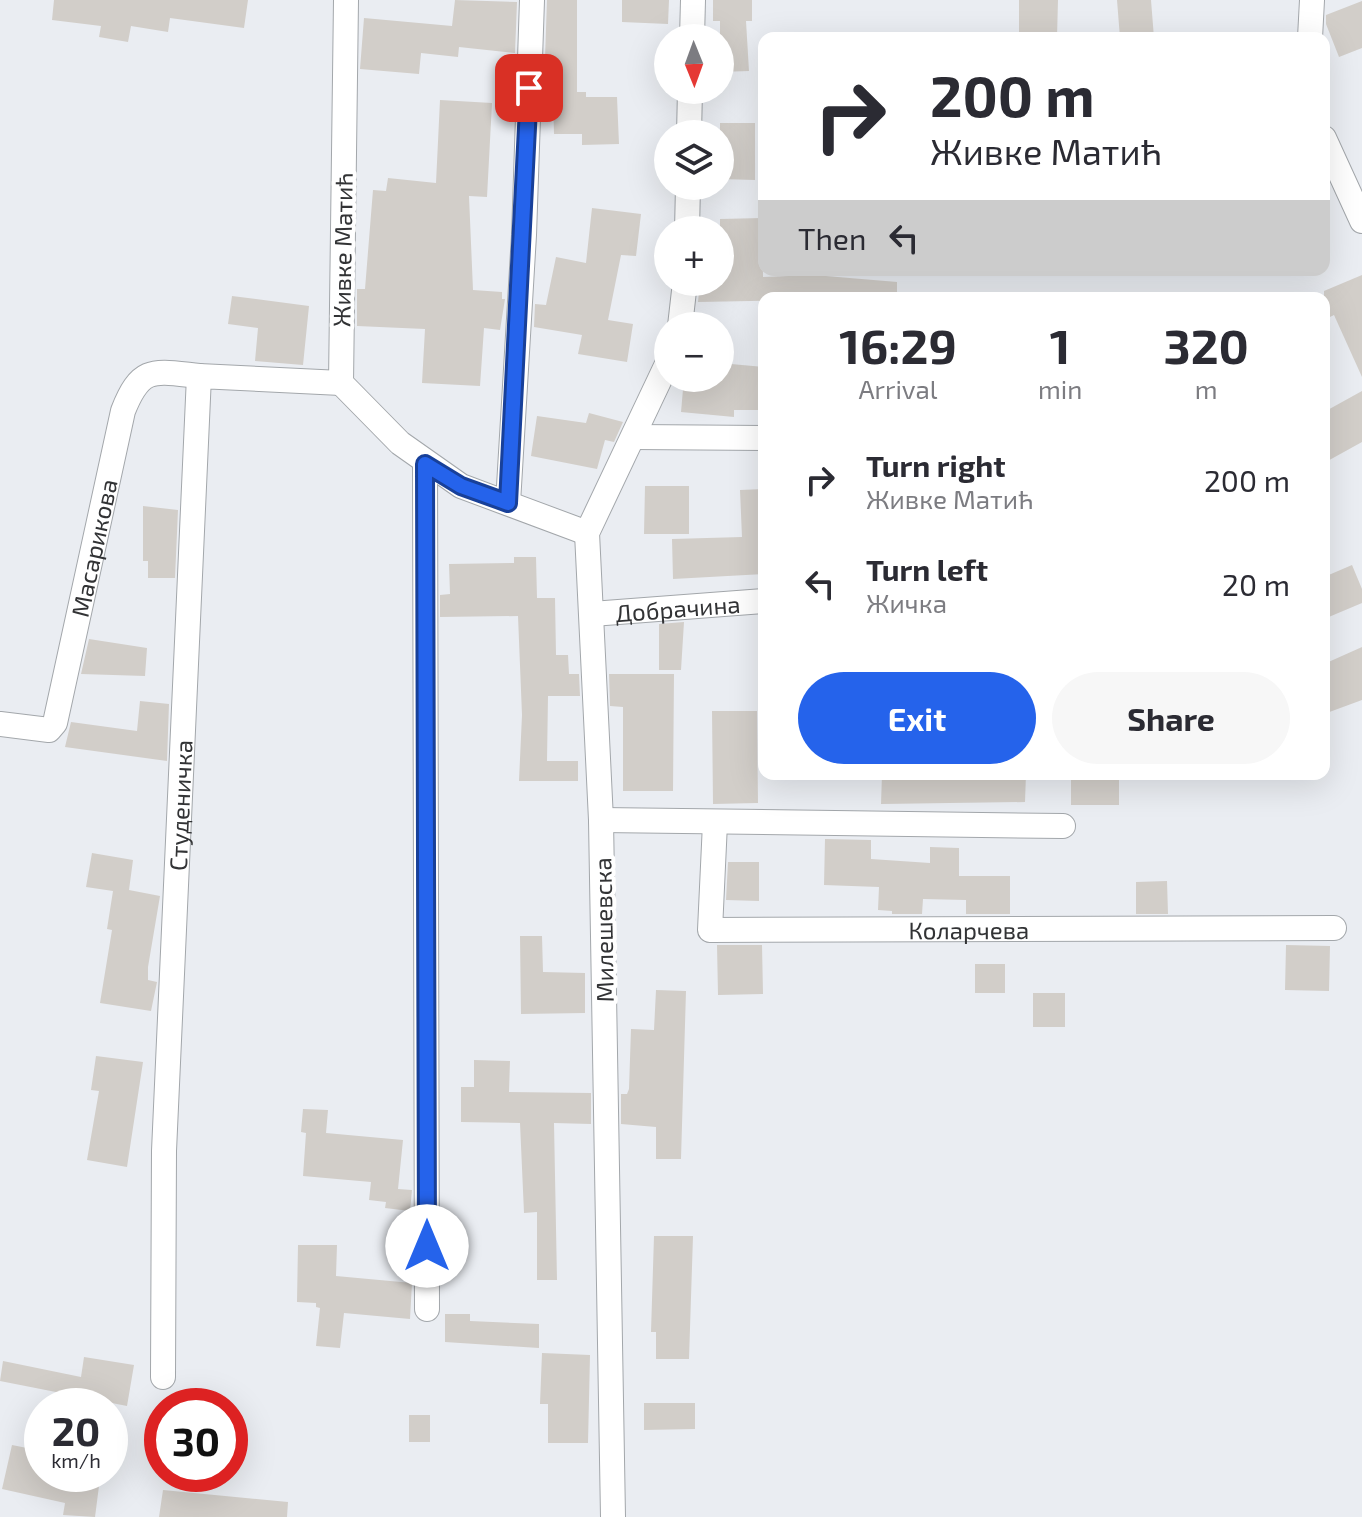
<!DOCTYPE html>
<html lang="en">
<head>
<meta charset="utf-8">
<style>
	:root { --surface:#fff; --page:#f7f7f7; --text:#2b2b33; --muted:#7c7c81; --accent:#2563eb }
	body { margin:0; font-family:"Exo 2",sans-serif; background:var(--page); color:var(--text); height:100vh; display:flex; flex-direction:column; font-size:30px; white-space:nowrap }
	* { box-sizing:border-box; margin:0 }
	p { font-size:26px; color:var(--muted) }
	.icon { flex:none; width:44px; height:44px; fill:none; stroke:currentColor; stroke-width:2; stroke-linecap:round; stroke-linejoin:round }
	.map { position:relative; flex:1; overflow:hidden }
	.drawer { position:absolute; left:758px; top:292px; width:572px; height:488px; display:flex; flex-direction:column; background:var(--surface); border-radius:16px; box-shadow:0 8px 32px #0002 }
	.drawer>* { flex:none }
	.top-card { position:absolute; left:758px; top:32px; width:572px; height:244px; border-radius:16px; box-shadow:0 8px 32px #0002; background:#fff; color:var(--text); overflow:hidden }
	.needle { width:52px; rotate:179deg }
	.fabs { position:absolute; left:654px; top:24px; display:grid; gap:16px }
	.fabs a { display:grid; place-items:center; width:80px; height:80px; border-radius:50%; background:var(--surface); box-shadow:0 8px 32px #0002; font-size:40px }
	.speed { position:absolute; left:24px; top:1388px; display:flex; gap:16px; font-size:40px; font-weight:700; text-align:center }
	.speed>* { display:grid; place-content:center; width:104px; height:104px; border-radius:50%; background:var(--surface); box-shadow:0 8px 32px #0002; line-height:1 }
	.speed small { font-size:20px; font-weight:400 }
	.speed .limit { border:12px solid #d22; background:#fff; color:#111 }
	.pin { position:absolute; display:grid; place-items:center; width:68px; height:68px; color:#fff; margin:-34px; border-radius:16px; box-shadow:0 4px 12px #0006 }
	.me { position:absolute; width:88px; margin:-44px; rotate:0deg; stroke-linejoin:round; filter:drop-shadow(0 0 6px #0008) }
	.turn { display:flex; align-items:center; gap:28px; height:168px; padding:0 40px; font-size:36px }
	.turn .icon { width:104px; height:104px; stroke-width:2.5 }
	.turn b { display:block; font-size:56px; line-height:68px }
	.then { display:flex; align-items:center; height:76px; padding:0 40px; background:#0003; gap:16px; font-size:30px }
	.eta { display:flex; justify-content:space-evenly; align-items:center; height:136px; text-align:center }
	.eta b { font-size:48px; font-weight:700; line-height:56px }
	.cta { display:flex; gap:16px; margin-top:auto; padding:16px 40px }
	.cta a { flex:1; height:92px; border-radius:48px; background:var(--accent); color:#fff; font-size:32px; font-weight:700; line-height:92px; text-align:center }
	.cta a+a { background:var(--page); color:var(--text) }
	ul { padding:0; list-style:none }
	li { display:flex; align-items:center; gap:24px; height:104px; padding:0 40px }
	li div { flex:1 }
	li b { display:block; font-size:30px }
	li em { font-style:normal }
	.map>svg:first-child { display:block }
</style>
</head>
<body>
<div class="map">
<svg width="1362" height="1517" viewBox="0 0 1362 1517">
	<rect width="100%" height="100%" fill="#eaedf2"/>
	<path fill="#d2cec9" d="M 54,0 L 248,0 L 244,28 L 170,18 L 168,32 L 131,26 L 128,42 L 99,37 L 101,26 L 52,20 Z
		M 455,0 L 517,2 L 515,53 L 459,47 L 458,57 L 421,53 L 419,74 L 360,69 L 364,18 L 452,26 Z
		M 547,0 L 577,0 L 577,92 L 586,92 L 586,97 L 617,97 L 619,144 L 582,145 L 582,134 L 554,134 L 552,58 L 545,58 Z
		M 622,0 L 669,0 L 668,24 L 622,22 Z
		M 713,0 L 752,0 L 752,21 L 746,21 L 749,71 L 720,72 L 720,21 L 713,21 Z
		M 1019,0 L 1058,0 L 1057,37 L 1019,36 Z
		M 1117,0 L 1151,0 L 1154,38 L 1120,38 Z
		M 1362,1 L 1362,48 L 1339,57 L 1326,24 L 1326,15 Z
		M 440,100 L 492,103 L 487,197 L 469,196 L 473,290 L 502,292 L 502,299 L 505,299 L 500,330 L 484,328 L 480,386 L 422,383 L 425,329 L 357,326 L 357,289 L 365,289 L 373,190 L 386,191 L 388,178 L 436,183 Z
		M 720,123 L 755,123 L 755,180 L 720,179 Z
		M 592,208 L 641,214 L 636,256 L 621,255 L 608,320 L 633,324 L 627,362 L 578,354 L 582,335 L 534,327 L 535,304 L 546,305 L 556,257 L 586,263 Z
		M 762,218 L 763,277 L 814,275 L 897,282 L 897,298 L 698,302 L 700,282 L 720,282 L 720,219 Z
		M 1362,275 L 1362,377 L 1334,315 L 1324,320 L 1324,291 Z
		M 232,296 L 309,306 L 303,365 L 255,361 L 258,328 L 228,324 Z
		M 720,363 L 764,367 L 764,410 L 734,410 L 734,417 L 681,412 L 684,378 L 720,378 Z
		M 1362,391 L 1362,442 L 1324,463 L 1324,412 Z
		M 589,413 L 623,422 L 614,442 L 605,440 L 597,469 L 531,456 L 537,416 L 586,423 Z
		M 645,486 L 689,486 L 689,534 L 644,534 Z
		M 764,489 L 764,574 L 673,579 L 672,539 L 742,537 L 740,490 Z
		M 143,506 L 178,510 L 175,578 L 148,578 L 148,561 L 143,561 Z
		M 514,557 L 536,557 L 537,598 L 555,598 L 556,655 L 568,655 L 569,674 L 579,674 L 580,696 L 548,696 L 547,761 L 578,761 L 578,781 L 519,781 L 522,715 L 518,616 L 440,617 L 440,595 L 450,594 L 449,564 L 514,563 Z
		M 1352,565 L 1362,589 L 1362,603 L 1324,619 L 1324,577 Z
		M 684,622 L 681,670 L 659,670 L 659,624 Z
		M 89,639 L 147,648 L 145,676 L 81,674 Z
		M 1362,647 L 1362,700 L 1324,714 L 1324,664 Z
		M 609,674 L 674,674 L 673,791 L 623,791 L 623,707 L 610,706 Z
		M 140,701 L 169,704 L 167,761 L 65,747 L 71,722 L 137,731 Z
		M 712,711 L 757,711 L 758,803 L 713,804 Z
		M 882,774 L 1026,774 L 1025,802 L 881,804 Z
		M 1071,774 L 1119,774 L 1119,805 L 1071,805 Z
		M 825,839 L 871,840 L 871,859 L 930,863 L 930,847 L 959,848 L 959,876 L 1010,876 L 1010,914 L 966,914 L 966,900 L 923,899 L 922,914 L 892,914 L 892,911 L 878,910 L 879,887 L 824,885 Z
		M 92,853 L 133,860 L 129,890 L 160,896 L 148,967 L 148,980 L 157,982 L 151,1011 L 100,1003 L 112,930 L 107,929 L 113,891 L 86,887 Z
		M 728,862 L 759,862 L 759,901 L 726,900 Z
		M 1167,881 L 1168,914 L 1136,914 L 1136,882 Z
		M 520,936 L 542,936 L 543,972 L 585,973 L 585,1013 L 521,1014 Z
		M 717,945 L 762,945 L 763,994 L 718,995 Z
		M 1286,945 L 1330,946 L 1329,991 L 1285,990 Z
		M 975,964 L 1005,964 L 1005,993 L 975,993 Z
		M 656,990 L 686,991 L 681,1159 L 656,1159 L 656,1127 L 621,1124 L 621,1094 L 627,1094 L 629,1089 L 631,1029 L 654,1030 Z
		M 1033,993 L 1065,993 L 1065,1027 L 1033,1027 Z
		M 96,1056 L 143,1062 L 127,1167 L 87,1160 L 99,1091 L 91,1090 Z
		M 474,1060 L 510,1061 L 509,1092 L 591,1093 L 591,1124 L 554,1123 L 557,1280 L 537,1280 L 537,1212 L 524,1213 L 520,1123 L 461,1122 L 461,1087 L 474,1087 Z
		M 303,1109 L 328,1110 L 326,1133 L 403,1140 L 398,1189 L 412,1190 L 410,1211 L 385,1208 L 386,1202 L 369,1200 L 371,1182 L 303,1176 L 306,1133 L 301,1132 Z
		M 654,1236 L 693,1236 L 689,1359 L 656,1359 L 656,1332 L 651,1332 Z
		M 298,1245 L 337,1245 L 336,1276 L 412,1283 L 410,1319 L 344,1313 L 340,1348 L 316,1346 L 320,1308 L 316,1307 L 316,1303 L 297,1302 Z
		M 445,1314 L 470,1314 L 470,1321 L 539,1324 L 539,1348 L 445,1342 Z
		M 542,1353 L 590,1355 L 588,1443 L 548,1443 L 548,1404 L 540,1404 Z
		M 84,1357 L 134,1365 L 127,1406 L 0,1381 L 3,1361 L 81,1377 Z
		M 644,1403 L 695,1403 L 695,1429 L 644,1430 Z
		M 409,1415 L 430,1415 L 430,1442 L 409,1442 Z
		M 12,1445 L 42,1451 L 42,1474 L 58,1474 L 57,1480 L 99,1486 L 95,1517 L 63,1515 L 65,1503 L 2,1489 Z
		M 163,1490 L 288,1502 L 287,1517 L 159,1517 Z"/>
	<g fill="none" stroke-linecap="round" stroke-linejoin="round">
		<defs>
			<g id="street">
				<path d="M 346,0 L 341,383 L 400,443 L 461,486 L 587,533"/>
				<path d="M 692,38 L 693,0"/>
				<path d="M 1310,38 L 1312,0"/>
				<path d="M 689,134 L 690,90"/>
				<path d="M 1324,138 L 1362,221"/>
				<path d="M 687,230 L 688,186"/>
				<path d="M 680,326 L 685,282"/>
				<path d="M 635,437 L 764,438"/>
				<path d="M 425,464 L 427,1309"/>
				<path d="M 508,503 L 524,235 L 532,0"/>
				<path id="s1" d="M 592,614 L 764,601"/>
				<path id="s2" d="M 0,724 L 49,730 L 55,723 L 123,411 C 141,365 154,371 199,376"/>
				<path d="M 601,820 L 1063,826"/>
				<path id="s3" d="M 715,823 L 710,930 L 1334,928"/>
				<path id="s4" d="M 163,1377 L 164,1151 L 199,376 L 341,383"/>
				<path d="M 613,1517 L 601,820 L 587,533 L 668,362"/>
			</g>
		</defs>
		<use href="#street" stroke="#a3a7ab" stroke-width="26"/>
		<use href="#street" stroke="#fff" stroke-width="24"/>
	</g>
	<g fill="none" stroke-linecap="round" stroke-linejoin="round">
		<defs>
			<path id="route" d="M 427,1246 L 425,464 L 461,486 L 508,503 L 529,88"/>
		</defs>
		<use href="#route" stroke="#184099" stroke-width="20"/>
		<use href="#route" stroke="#2563eb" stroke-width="14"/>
	</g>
	<g text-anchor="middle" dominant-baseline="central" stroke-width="8" stroke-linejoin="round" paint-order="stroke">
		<g font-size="24" fill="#323335" stroke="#fff">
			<text transform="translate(342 250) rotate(-89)">Живке Матић</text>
			<text stroke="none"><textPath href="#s2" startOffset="238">Масарикова</textPath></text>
			<text stroke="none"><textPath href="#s1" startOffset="86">Добрачина</textPath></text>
			<text stroke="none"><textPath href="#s4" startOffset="572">Студеничка</textPath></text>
			<text stroke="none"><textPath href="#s3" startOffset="366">Коларчева</textPath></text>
			<text transform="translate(603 930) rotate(-91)">Милешевска</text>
		</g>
	</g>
</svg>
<div class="fabs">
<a><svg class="needle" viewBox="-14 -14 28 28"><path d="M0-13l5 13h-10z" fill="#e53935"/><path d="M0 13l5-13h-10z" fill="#7c7c81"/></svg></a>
<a><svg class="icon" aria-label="layers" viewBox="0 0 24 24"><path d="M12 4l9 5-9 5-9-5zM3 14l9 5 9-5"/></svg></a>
<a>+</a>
<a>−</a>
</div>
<div class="speed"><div>20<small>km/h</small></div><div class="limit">30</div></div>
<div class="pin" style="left:529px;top:88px;background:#d93025"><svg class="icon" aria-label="arrive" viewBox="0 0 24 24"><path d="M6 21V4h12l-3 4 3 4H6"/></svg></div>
<svg class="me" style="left:427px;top:1246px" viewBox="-20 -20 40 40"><circle r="19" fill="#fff"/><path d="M0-13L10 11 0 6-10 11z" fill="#2563eb"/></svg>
<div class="top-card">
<div class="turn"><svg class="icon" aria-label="right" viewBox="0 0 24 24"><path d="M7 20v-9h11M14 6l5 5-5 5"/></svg><div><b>200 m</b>Живке Матић</div></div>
<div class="then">Then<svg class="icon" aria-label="left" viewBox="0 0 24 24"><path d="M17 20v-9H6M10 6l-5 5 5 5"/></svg></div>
</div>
<section class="drawer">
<div class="eta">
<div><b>16:29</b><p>Arrival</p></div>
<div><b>1</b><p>min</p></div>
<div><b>320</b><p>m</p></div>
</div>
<ul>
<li><svg class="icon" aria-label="right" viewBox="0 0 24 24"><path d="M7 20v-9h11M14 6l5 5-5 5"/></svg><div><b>Turn right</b><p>Живке Матић</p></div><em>200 m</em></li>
<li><svg class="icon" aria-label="left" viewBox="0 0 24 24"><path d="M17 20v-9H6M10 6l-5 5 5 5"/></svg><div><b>Turn left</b><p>Жичка</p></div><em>20 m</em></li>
</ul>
<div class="cta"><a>Exit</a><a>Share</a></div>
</section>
</div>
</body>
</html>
